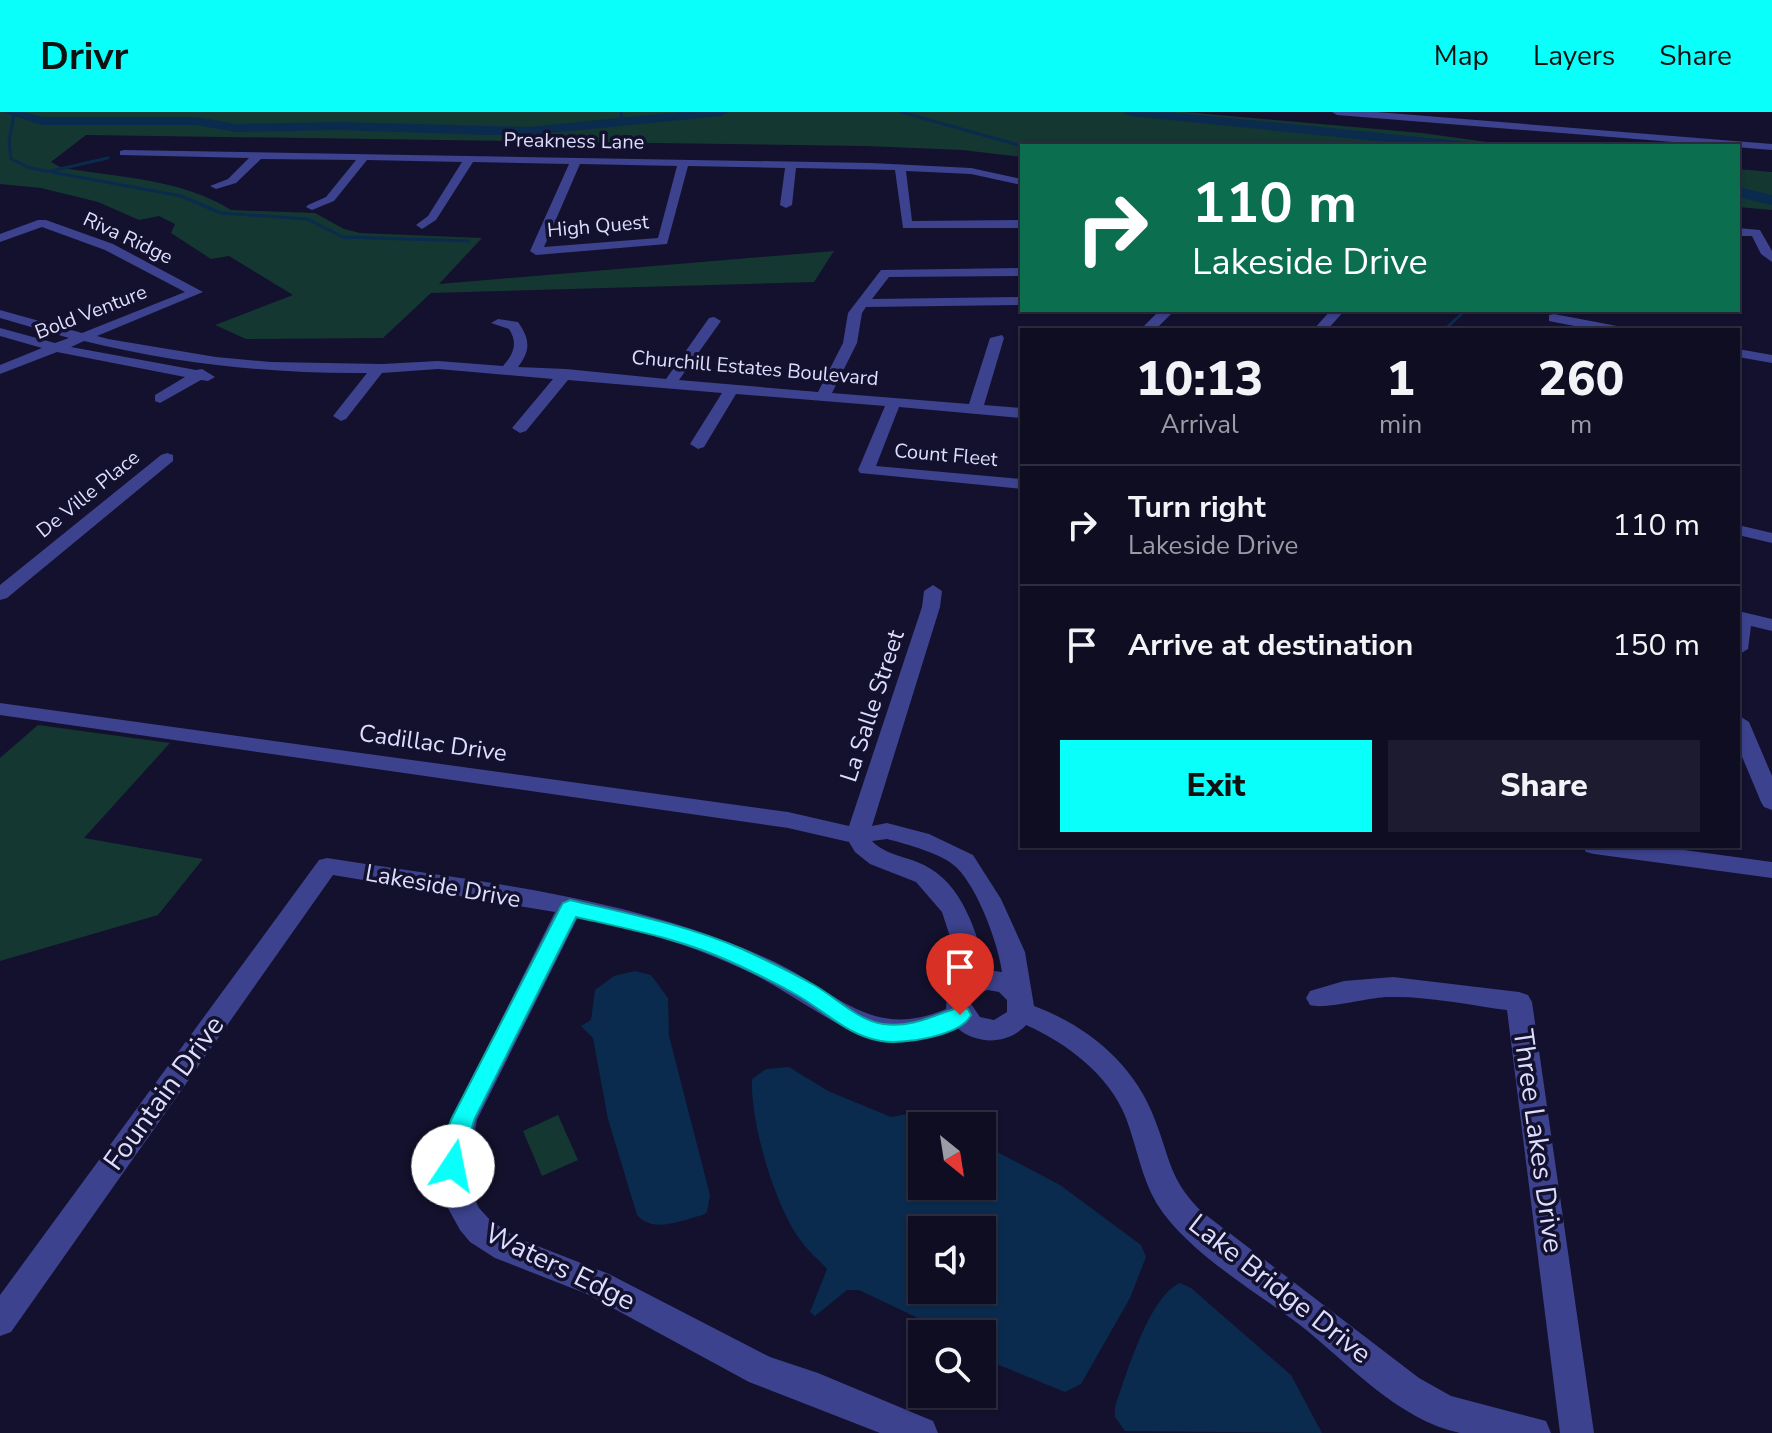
<!DOCTYPE html>
<html lang="en">
<head>
<meta charset="utf-8">
<style>
	:root { --surface:#0e0d22; --page:#1c1b2f; --text:#f1f3f6; --muted:#9b9ca5; --line:#2e2d40; --accent:#09fffa }
	body { margin:0; font-family:"Nunito Sans",sans-serif; background:var(--page); color:var(--text); height:100vh; display:flex; flex-direction:column; font-size:30px; white-space:nowrap }
	* { box-sizing:border-box; margin:0 }
	p { font-size:26px; color:var(--muted) }
	.icon { flex:none; width:44px; height:44px; fill:none; stroke:currentColor; stroke-width:2; stroke-linecap:round; stroke-linejoin:round }
	.map { position:relative; flex:1; overflow:hidden }
	.details { position:absolute; left:1020px; top:216px; width:720px; height:520px; display:flex; flex-direction:column; background:var(--surface); border-radius:0px; box-shadow:0 2px 6px #0004,0 0 0 2px var(--line) }
	.details>* { flex:none }
	.banner { position:absolute; left:1020px; top:32px; width:720px; height:168px; border-radius:0px; box-shadow:0 2px 6px #0004,0 0 0 2px var(--line); background:#0b6e4f; color:#fff; overflow:hidden }
	.needle { width:52px; rotate:150deg }
	.controls { position:absolute; left:908px; top:1000px; display:grid; gap:16px }
	.controls a { display:grid; place-items:center; width:88px; height:88px; border-radius:0px; background:var(--surface); box-shadow:0 2px 6px #0004,0 0 0 2px var(--line); font-size:40px }
	.pin { position:absolute; display:grid; place-items:center; width:68px; height:68px; color:#fff; margin:-82px -34px; border-radius:50% 50% 50% 0; rotate:-45deg; box-shadow:0 0 8px #0007 }
	.pin .icon { rotate:45deg }
	.me { position:absolute; width:88px; margin:-44px; rotate:11deg; stroke-linejoin:round; filter:drop-shadow(0 0 6px #0008) }
	.turn { display:flex; align-items:center; gap:28px; height:168px; padding:0 40px; font-size:36px }
	.turn .icon { width:104px; height:104px; stroke-width:2.5 }
	.turn b { display:block; font-size:56px; line-height:68px }
	.eta { display:flex; justify-content:space-evenly; align-items:center; height:136px; text-align:center }
	.eta b { font-size:48px; font-weight:800; line-height:56px }
	.cta { display:flex; gap:16px; margin-top:auto; padding:16px 40px }
	.cta a { flex:1; height:92px; border-radius:0px; background:var(--accent); color:#111; font-size:32px; font-weight:800; line-height:92px; text-align:center }
	.cta a+a { background:var(--page); color:var(--text) }
	ul { padding:0; list-style:none }
	li { display:flex; align-items:center; gap:24px; height:120px; padding:0 40px; border-top:2px solid var(--line) }
	li div { flex:1 }
	li b { display:block; font-size:30px }
	li em { font-style:normal }
	header { display:flex; align-items:center; gap:48px; box-sizing:border-box; height:112px; padding:0 40px; background:var(--accent); color:#111 }
	header strong { font-size:38px }
	nav { display:flex; gap:44px; margin-inline-start:auto; font-size:28px }
	.map>svg:first-child { display:block }
</style>
</head>
<body>
<header>
<strong>Drivr</strong>
<nav><a>Map</a><a>Layers</a><a>Share</a></nav>
</header>
<div class="map">
<svg width="1772" height="1321" viewBox="0 0 1772 1321">
	<rect width="100%" height="100%" fill="#13112d"/>
	<path fill="#143732" d="M 0,0 L 1185,0 L 1422,21 L 1516,34 L 1022,34 L 1022,45 L 962,38 L 865,34 L 86,23 L 51,50 L 62,56 C 116,65 183,67 231,98 L 315,101 L 344,117 L 360,121 L 482,126 L 439,172 L 834,139 L 814,170 L 431,181 L 383,226 L 246,227 L 215,213 L 293,183 L 229,144 L 211,147 L 171,121 L 175,112 L 159,104 L 139,108 L 98,90 L 41,76 L 0,72 Z
		M 1738,57 L 1772,60 L 1772,98 L 1738,95 Z
		M 38,613 L 170,631 L 84,726 L 203,747 L 158,803 L 0,849 L 0,646 Z
		M 558,1003 L 578,1048 L 542,1064 L 523,1019 Z"/>
	<path fill="#0a2b4d" fill-rule="evenodd" d="M 635,859 L 651,863 L 668,886 L 669,924 L 710,1083 L 707,1100 L 703,1103 C 682,1108 653,1122 637,1103 L 608,1007 L 593,926 L 581,914 L 591,908 L 595,878 L 614,864 Z
		M 789,955 L 828,979 L 891,1005 L 913,1001 L 946,1014 L 922,1014 L 922,1074 L 982,1074 L 982,1032 L 1060,1073 L 1141,1133 L 1146,1145 L 1130,1186 L 1081,1272 L 1065,1280 L 982,1246 L 982,1222 L 939,1222 L 918,1206 L 859,1178 L 847,1178 L 815,1204 L 810,1200 L 827,1157 C 819,1148 808,1139 801,1129 C 775,1095 750,1010 752,967 L 766,957 ZM 922,1118 L 982,1118 L 982,1178 L 922,1178 Z
		M 1180,1171 L 1191,1176 L 1291,1263 L 1322,1321 L 1125,1319 L 1115,1305 L 1115,1295 C 1126,1264 1149,1184 1180,1171 Z"/>
	<g fill="none" stroke-linecap="round" stroke-linejoin="round">
		<path stroke="#0a2b4d" stroke-width="3" d="M 621,0 L 622,8
			M 901,0 L 1022,34
			M 14,2 L 9,30 L 11,47 L 30,56 L 181,84 L 221,101 L 307,107 L 343,125 L 469,129
			M 51,59 L 108,46
			M 1444,218 L 1466,198"/>
		<path fill="#0a2b4d" fill-rule="evenodd" d="M 3,0 L 24,0 L 42,5 L 196,5 L 236,12 L 338,10 L 529,15 L 680,0 L 728,0 L 721,4 L 529,23 L 489,23 L 338,18 L 236,20 L 196,13 L 41,13 Z
			M 1123,0 L 1170,0 L 1469,30 L 1476,34 L 1427,34 L 1130,4 Z
			M 1738,75 L 1772,83 L 1772,93 L 1738,85 Z"/>
		<path fill="#3c428d" fill-rule="evenodd" d="M 1332,0 L 1377,0 L 1772,32 L 1772,38 L 1337,3 Z
			M 124,38 L 871,51 L 971,56 L 1022,67 L 1022,73 L 971,62 L 906,59 L 912,109 L 1022,108 L 1022,116 L 903,116 L 895,58 L 796,56 L 792,93 L 786,96 L 780,93 L 785,56 L 688,54 L 667,132 L 536,143 L 530,139 L 569,52 L 473,50 L 436,108 L 422,117 L 416,113 L 428,104 L 462,50 L 367,48 L 334,89 L 312,98 L 306,95 L 308,93 L 326,85 L 356,48 L 261,47 L 236,71 L 216,77 L 210,74 L 228,67 L 249,46 L 120,43 L 120,39 ZM 580,52 L 677,54 L 658,126 L 544,135 Z
			M 38,108 L 46,108 L 113,132 L 203,180 L 97,224 L 108,227 L 216,245 L 271,250 L 382,252 L 438,249 L 503,254 C 514,242 518,231 509,217 L 491,211 L 498,207 L 518,210 C 530,227 531,238 518,255 L 566,257 L 666,267 L 709,206 L 714,205 L 721,209 L 679,268 L 818,280 L 843,231 L 848,201 L 881,158 L 1022,156 L 1022,164 L 889,165 L 872,187 L 1022,185 L 1022,193 L 866,195 L 862,201 L 857,231 L 832,281 L 969,292 L 990,226 L 1002,223 L 1004,226 L 984,293 L 1022,296 L 1022,306 L 899,295 L 876,354 L 1022,367 L 1022,377 L 860,361 L 858,358 L 885,294 L 736,282 L 704,335 L 698,337 L 690,332 L 722,281 L 568,268 L 526,319 L 520,321 L 512,316 L 553,267 L 438,257 L 382,261 L 346,307 L 341,309 L 333,304 L 367,261 C 272,262 177,252 84,229 L 71,235 L 196,258 L 202,257 L 215,265 L 208,269 L 201,268 L 160,291 L 155,289 L 155,283 L 185,265 L 57,240 L 0,262 L 0,253 L 42,236 L 0,224 L 0,216 L 55,231 L 69,226 L 0,206 L 0,198 L 82,221 L 185,180 L 105,138 L 42,115 L 0,130 L 0,122 Z
			M 1738,116 L 1760,118 L 1772,139 L 1772,150 L 1761,142 L 1752,124 L 1738,124 Z
			M 1160,198 L 1175,198 L 1155,218 L 1140,218 Z
			M 1331,198 L 1345,198 L 1327,218 L 1313,218 Z
			M 1554,202 L 1617,214 L 1624,218 L 1595,218 L 1549,209 L 1549,203 Z
			M 1738,237 L 1772,243 L 1772,251 L 1738,245 Z
			M 167,341 L 173,343 L 173,349 L 7,486 L 0,488 L 0,473 L 161,343 Z
			M 1738,413 L 1772,421 L 1772,431 L 1738,423 Z
			M 933,473 L 942,479 L 940,495 L 872,714 L 887,711 L 929,722 L 973,743 L 1001,787 L 1025,840 L 1034,894 C 1088,914 1135,953 1155,1008 C 1171,1049 1169,1067 1202,1100 L 1419,1266 L 1451,1284 L 1546,1309 L 1551,1321 C 1523,1321 1488,1321 1460,1321 C 1398,1308 1348,1251 1300,1213 C 1255,1179 1187,1140 1157,1092 C 1141,1065 1137,1035 1126,1006 C 1110,964 1067,931 1026,913 C 1008,933 977,933 957,916 C 881,949 847,917 783,879 C 761,865 737,854 712,844 C 669,826 623,815 578,805 L 477,1008 L 468,1055 L 470,1078 L 479,1096 L 490,1108 L 517,1126 L 609,1162 L 770,1245 L 818,1261 L 933,1309 L 938,1321 L 880,1321 L 749,1270 L 587,1182 L 495,1146 L 470,1130 L 460,1118 L 444,1089 L 439,1066 L 445,1020 L 555,800 L 333,763 L 11,1220 L 0,1224 L 0,1183 L 319,748 L 327,746 C 478,770 635,784 775,850 C 837,880 872,929 946,897 L 947,882 L 963,865 L 942,800 L 916,770 L 870,752 L 855,740 L 849,730 L 788,716 L 0,603 L 0,591 L 788,700 L 849,714 L 922,495 L 924,479 ZM 887,727 C 906,732 944,742 957,756 C 978,777 998,831 1002,860 L 987,858 C 976,820 963,772 924,753 C 906,744 887,744 872,729 ZM 988,878 L 999,880 L 1007,888 L 1007,900 L 994,908 L 980,905 L 971,892 L 978,881 Z
			M 1738,499 L 1772,507 L 1772,519 L 1751,514 L 1748,537 L 1738,543 Z
			M 1738,603 L 1749,610 L 1772,664 L 1772,698 L 1764,695 L 1761,690 L 1738,635 Z
			M 1582,734 L 1655,734 L 1772,750 L 1772,766 L 1594,742 L 1586,740 Z
			M 1393,865 L 1519,880 L 1528,883 L 1532,890 L 1594,1321 L 1560,1321 L 1507,898 C 1468,893 1429,884 1389,885 C 1369,885 1325,898 1310,893 L 1306,886 L 1310,879 L 1344,869 Z"/>
	</g>
	<path fill="#09fffa" stroke="#06a6a2" stroke-width="2" d="M 570,788 C 629,802 687,813 742,837 C 766,848 791,860 814,873 C 837,886 857,908 883,912 C 913,916 934,903 960,895 L 968,897 L 971,903 C 961,924 902,933 881,929 C 849,924 827,901 800,885 C 778,872 753,860 729,849 C 681,827 628,817 576,805 L 474,1008 L 461,1061 L 453,1065 L 444,1061 C 436,1044 445,1025 451,1008 L 560,796 L 563,791 Z"/>
	<g text-anchor="middle" dominant-baseline="central" stroke-width="7" stroke-linejoin="round" paint-order="stroke">
		<g font-size="20" fill="#dddeff" stroke="#13112d">
			<text transform="translate(574 29) rotate(1)">Preakness Lane</text>
			<text transform="translate(598 114) rotate(-5)">High Quest</text>
			<text transform="translate(128 126) rotate(25)">Riva Ridge</text>
			<text transform="translate(91 200) rotate(-21)">Bold Venture</text>
			<text transform="translate(755 256) rotate(5)">Churchill Estates Boulevard</text>
			<text transform="translate(946 343) rotate(5)">Count Fleet</text>
			<text transform="translate(88 382) rotate(-39)">De Ville Place</text>
		</g>
		<g font-size="24" fill="#dddeff" stroke="#13112d">
			<text transform="translate(872 594) rotate(-72)">La Salle Street</text>
			<text transform="translate(433 631) rotate(8)">Cadillac Drive</text>
			<text transform="translate(443 774) rotate(10)">Lakeside Drive</text>
		</g>
		<g font-size="28" fill="#dddeff" stroke="#13112d">
			<text transform="translate(164 981) rotate(-54)">Fountain Drive</text>
			<text transform="translate(1538 1029) rotate(82)">Three Lakes Drive</text>
			<text transform="translate(560 1155) rotate(26)">Waters Edge</text>
			<text transform="translate(1280 1177) rotate(38)">Lake Bridge Drive</text>
		</g>
	</g>
</svg>
<div class="controls">
<a><svg class="needle" viewBox="-14 -14 28 28"><path d="M0-13l5 13h-10z" fill="#e53935"/><path d="M0 13l5-13h-10z" fill="#9b9ca5"/></svg></a>
<a><svg class="icon" aria-label="sound" viewBox="0 0 24 24"><path d="M4 9h4l5-4v14l-5-4H4zM17 9q2 3 0 6"/></svg></a>
<a><svg class="icon" aria-label="search" viewBox="0 0 24 24"><circle cx="10" cy="10" r="6"/><path d="M15 15l6 6"/></svg></a>
</div>
<div class="pin" style="left:960px;top:903px;background:#d93025"><svg class="icon" aria-label="arrive" viewBox="0 0 24 24"><path d="M6 21V4h12l-3 4 3 4H6"/></svg></div>
<svg class="me" style="left:453px;top:1054px" viewBox="-20 -20 40 40"><circle r="19" fill="#fff"/><path d="M0-13L10 11 0 6-10 11z" fill="#09fffa"/></svg>
<div class="banner">
<div class="turn"><svg class="icon" aria-label="right" viewBox="0 0 24 24"><path d="M7 20v-9h11M14 6l5 5-5 5"/></svg><div><b>110 m</b>Lakeside Drive</div></div>
</div>
<section class="details">
<div class="eta">
<div><b>10:13</b><p>Arrival</p></div>
<div><b>1</b><p>min</p></div>
<div><b>260</b><p>m</p></div>
</div>
<ul>
<li><svg class="icon" aria-label="right" viewBox="0 0 24 24"><path d="M7 20v-9h11M14 6l5 5-5 5"/></svg><div><b>Turn right</b><p>Lakeside Drive</p></div><em>110 m</em></li>
<li><svg class="icon" aria-label="arrive" viewBox="0 0 24 24"><path d="M6 21V4h12l-3 4 3 4H6"/></svg><div><b>Arrive at destination</b></div><em>150 m</em></li>
</ul>
<div class="cta"><a>Exit</a><a>Share</a></div>
</section>
</div>
</body>
</html>
